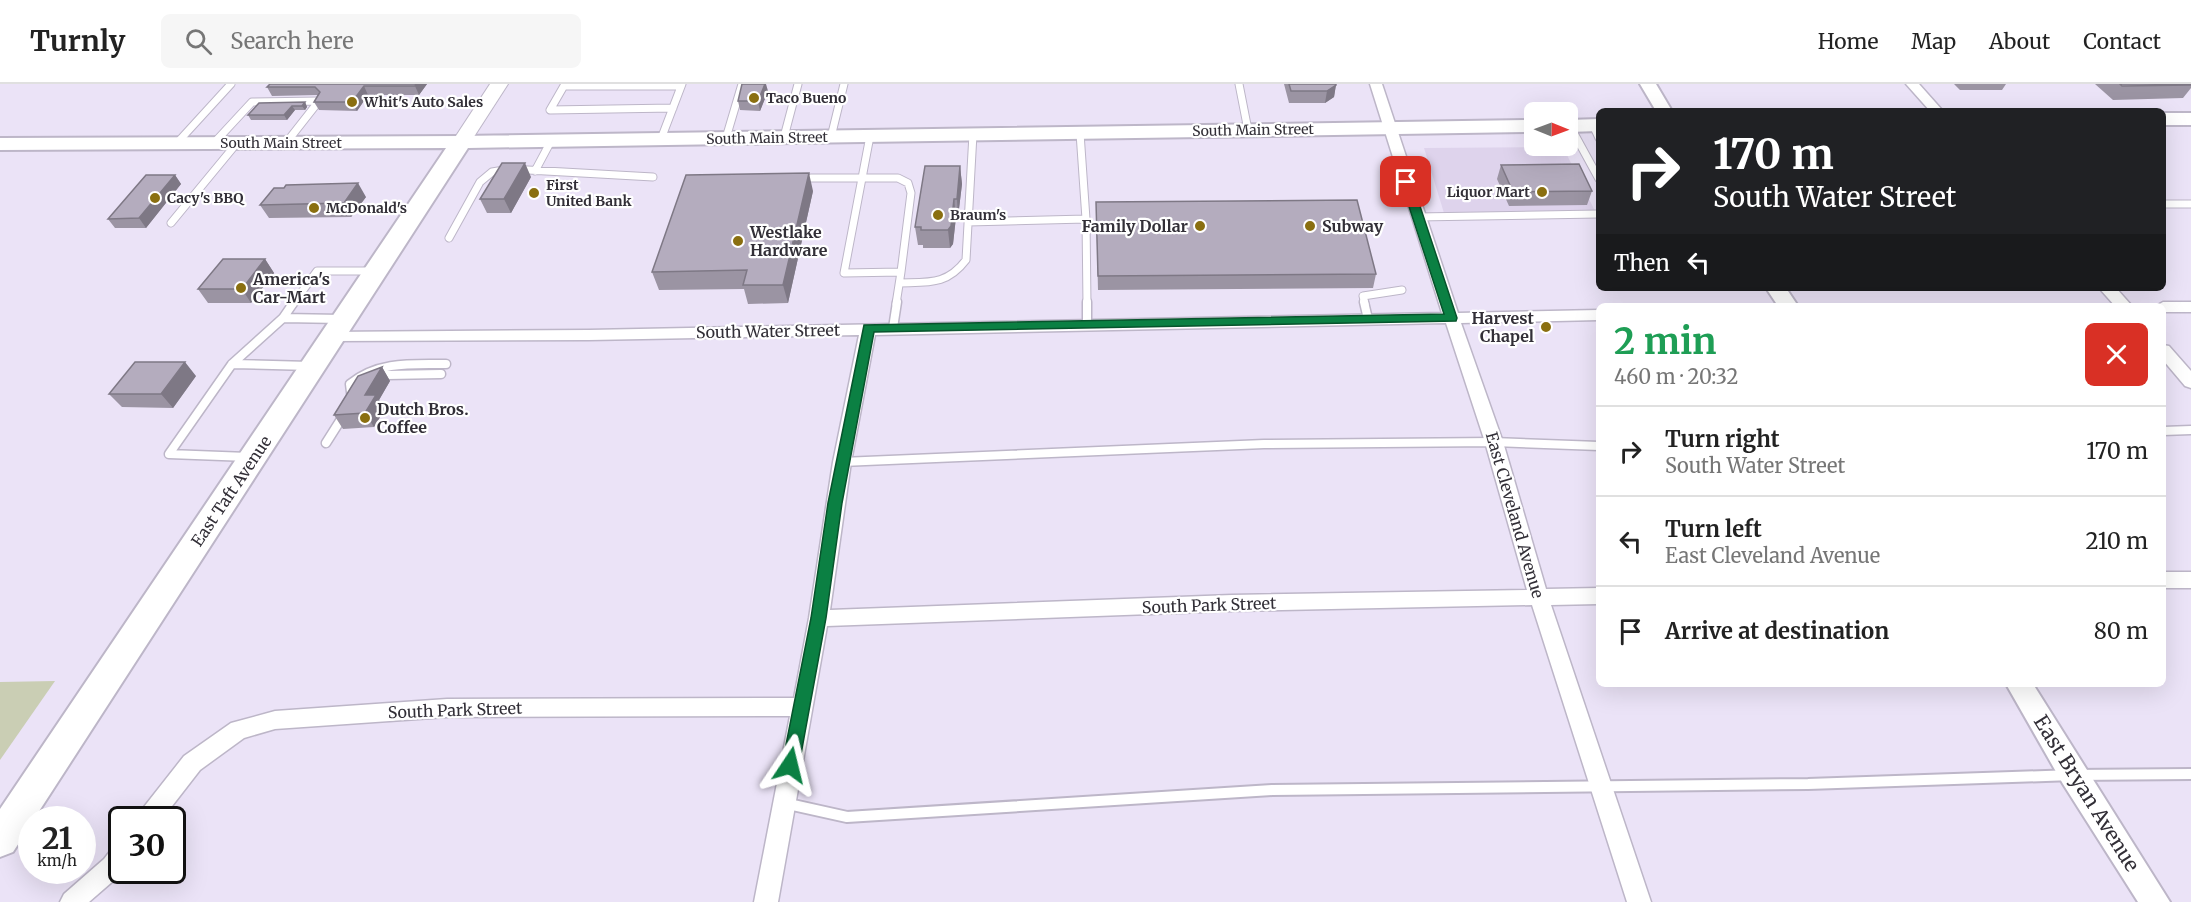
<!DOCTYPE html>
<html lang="en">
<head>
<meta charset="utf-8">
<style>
	:root { --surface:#fff; --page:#f6f6f6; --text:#222; --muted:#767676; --line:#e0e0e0 }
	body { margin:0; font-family:Merriweather,serif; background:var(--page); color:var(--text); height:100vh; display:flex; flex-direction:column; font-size:22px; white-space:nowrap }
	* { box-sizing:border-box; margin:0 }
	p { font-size:20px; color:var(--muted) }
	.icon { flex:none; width:33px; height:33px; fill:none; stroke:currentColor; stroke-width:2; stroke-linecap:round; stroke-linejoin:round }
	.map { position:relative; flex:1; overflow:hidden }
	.panel { position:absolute; left:1596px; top:219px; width:570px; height:384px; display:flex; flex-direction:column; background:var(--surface); border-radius:9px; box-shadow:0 6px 24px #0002 }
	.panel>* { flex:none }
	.hud { position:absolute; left:1596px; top:24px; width:570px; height:183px; border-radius:9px; box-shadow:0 6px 24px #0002; background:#202124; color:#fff; overflow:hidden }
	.needle { width:39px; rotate:91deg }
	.buttons { position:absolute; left:1524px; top:18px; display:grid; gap:12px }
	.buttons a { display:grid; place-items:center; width:54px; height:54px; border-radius:9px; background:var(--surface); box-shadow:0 6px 24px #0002; font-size:30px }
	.speed { position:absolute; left:18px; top:722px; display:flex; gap:12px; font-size:30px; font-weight:700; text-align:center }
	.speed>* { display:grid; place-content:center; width:78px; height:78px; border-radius:50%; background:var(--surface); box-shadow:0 6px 24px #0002; line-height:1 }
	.speed small { font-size:15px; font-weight:400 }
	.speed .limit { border:3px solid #111; border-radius:9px; background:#fff; color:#111 }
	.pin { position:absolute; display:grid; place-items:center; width:51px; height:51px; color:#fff; margin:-26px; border-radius:12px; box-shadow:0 3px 9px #0006 }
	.me { position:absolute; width:66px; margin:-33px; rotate:10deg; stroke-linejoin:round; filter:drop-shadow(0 0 4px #0008) }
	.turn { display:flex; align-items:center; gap:21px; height:126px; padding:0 18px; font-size:27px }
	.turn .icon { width:78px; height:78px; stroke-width:2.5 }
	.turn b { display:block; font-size:42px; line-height:51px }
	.then { display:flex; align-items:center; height:57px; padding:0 18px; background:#0003; gap:12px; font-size:22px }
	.round { display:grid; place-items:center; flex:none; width:63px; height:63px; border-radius:9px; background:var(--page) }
	.summary { display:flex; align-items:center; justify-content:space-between; height:102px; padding:0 18px }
	h1 { font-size:36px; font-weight:700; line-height:45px; color:#1e9e55 }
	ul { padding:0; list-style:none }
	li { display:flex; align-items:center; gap:18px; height:90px; padding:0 18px; border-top:2px solid var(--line) }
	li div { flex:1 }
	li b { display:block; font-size:22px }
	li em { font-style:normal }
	header { display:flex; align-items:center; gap:36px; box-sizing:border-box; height:84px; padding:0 30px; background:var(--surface); border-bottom:2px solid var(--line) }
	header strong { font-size:28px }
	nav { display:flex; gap:33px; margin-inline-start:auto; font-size:21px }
	.search { width:420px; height:54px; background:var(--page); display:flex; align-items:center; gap:15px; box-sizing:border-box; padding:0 21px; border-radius:9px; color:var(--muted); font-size:22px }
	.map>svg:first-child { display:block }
</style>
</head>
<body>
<header>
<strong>Turnly</strong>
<div class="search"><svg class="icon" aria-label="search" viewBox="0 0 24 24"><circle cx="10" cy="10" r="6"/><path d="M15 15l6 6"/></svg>Search here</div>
<nav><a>Home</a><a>Map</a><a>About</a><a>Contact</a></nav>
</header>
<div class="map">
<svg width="2191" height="818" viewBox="0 0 2191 818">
	<rect width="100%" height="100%" fill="#ebe3f7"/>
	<path fill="#ded3ec" d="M 1563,63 L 1595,127 L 1444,129 L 1424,64 Z"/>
	<path fill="#caceb4" d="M 55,597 L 0,676 L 0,598 Z"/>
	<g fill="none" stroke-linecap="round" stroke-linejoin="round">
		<defs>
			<path id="service-far2" d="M 565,0 L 550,26 L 673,24
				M 1239,0 L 1248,46
				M 564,2 L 681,2
				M 1593,41 L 1599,54
				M 1570,42 L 1599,95
				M 1080,49 L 1086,135 L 1087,220
				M 870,52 L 844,189 L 901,188 L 896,220
				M 784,53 L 798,0
				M 831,53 L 844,0
				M 726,54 L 742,0
				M 661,55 L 682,0
				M 177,59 L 231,0
				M 214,59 L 252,18 L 319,17 L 286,59
				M 535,87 L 551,57
				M 811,94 L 898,94 L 908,99 L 911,109 L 901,188
				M 2163,120 L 2191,120
				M 1417,133 L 1599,130
				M 968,138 L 1086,135
				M 171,139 L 237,59
				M 449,154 L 480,98 L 492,88 L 510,85 L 653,93
				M 900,199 C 929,198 947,201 966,176 L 973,50
				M 293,220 L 317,187 L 374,187
				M 1365,220 L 1363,212 L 1402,206"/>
			<path id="service-far1" d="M 1087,218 L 1087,240
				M 1364,218 L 1368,235
				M 283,234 L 342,235
				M 893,244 L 897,218
				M 232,280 L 310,282
				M 375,296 L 387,291 L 441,290
				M 352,316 L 350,300 C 378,277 412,280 446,280
				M 2163,347 L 2191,346
				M 326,359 L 345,329
				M 248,373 L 169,370 L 232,280 L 283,234 L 294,218
				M 842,378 L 1264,360 L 1494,358 L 1599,362"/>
			<path id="service" d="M 784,719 L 847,733 L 1272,706 L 1808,700 L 2073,691 L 2191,690"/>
			<path id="minor" d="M 1370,0 L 1382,0 L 1458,229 L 1599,226 L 1599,236 L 1461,239 L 1503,358 L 1546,505 L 1599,504 L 1599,520 L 1551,521 L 1651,818 L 1627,818 L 1532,521 L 1232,527 L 827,542 L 778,818 L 754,818 L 790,632 L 447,633 L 275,645 L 244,654 L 200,686 L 162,735 L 137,735 L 140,728 L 184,672 L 231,639 L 275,627 L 447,615 L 794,614 L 809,534 L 833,378 L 859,251 L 589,256 L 334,257 L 328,256 L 326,252 L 328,248 L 589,246 L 1442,229 ZM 1446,239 L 1485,358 L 1527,506 L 1232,511 L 830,526 L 851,378 L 875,251 Z
				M 1906,0 L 1919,0 L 1943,27 L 1930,27 Z
				M 2099,204 L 2116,204 L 2132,222 L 2115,222 Z
				M 2163,218 L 2191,218 L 2191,228 L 2163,228 L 2163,222 L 2156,222 Z
				M 2163,261 L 2169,262 L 2191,287 L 2191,304 L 2185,302 L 2163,276 Z
				M 2163,488 L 2191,488 L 2191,504 L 2163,504 Z
				M 122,759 L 122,786 L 124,786 L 120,791 L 89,818 L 60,818 L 64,810 L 104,775 L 114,762 Z"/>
			<path id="tertiary" d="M 1640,0 L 1656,0 L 1672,27 L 1656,27 Z
				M 1766,204 L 1786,204 L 1798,222 L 1778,222 Z
				M 2006,600 L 2033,600 L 2170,818 L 2138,818 L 2063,700 Z"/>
			<path id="secondary" d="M 490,0 L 508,0 L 468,62 L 454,62 L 452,58 Z"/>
			<path id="primary" d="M 2163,29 L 2191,29 L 2191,41 L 2163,41 Z
				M 1599,35 L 1599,47 L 1568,48 L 1568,36 Z
				M 1534,36 L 1534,48 L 468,64 L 34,735 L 32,735 L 32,739 L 13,768 L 0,773 L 0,725 L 446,64 L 0,66 L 0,54 L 461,52 Z"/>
		</defs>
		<use href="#service-far2" stroke="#bdb6c8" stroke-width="9"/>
		<use href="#service-far1" stroke="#bdb6c8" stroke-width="11"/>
		<use href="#service" stroke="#bdb6c8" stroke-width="14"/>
		<use href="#minor" stroke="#bdb6c8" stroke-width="3"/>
		<use href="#tertiary" stroke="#bdb6c8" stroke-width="4"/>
		<use href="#secondary" stroke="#bdb6c8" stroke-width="2"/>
		<use href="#primary" stroke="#bdb6c8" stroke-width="4"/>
		<use href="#service-far2" stroke="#fff" stroke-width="7"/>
		<use href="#service-far1" stroke="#fff" stroke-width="8"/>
		<use href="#service" stroke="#fff" stroke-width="10"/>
		<use href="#minor" fill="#fff" fill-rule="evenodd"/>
		<use href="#tertiary" fill="#fff" fill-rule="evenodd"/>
		<use href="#secondary" fill="#fff" fill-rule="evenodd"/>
		<use href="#primary" fill="#fff" fill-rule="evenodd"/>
	</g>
	<path fill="#9b94a3" d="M 427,0 L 419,11 L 368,11 L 357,27 L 319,26 L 314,18 L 318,11 L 272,12 L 267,3 Z
		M 1284,0 L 1336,0 L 1334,13 L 1325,19 L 1289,19 Z
		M 1954,0 L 2006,0 L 2002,6 L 1960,6 Z
		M 2095,0 L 2191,0 L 2191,4 L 2183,14 L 2113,16 Z
		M 768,7 L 760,27 L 740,26 L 738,17 Z
		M 305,18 L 307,23 L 305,26 L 295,26 L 287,36 L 251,36 L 248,31 Z
		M 1501,81 L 1592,107 L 1587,121 L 1509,122 L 1497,95 Z
		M 960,82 L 962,100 L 958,133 L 956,133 L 953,160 L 950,164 L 923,164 L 923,161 L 918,161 L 915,143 Z
		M 175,91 L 181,100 L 146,144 L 115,144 L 108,135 Z
		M 531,93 L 511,129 L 487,129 L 480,115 Z
		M 813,107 L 788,219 L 748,220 L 744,205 L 659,206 L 652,188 Z
		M 366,113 L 351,133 L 269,134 L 260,121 Z
		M 1096,118 L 1376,190 L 1373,204 L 1098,206 Z
		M 265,175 L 274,189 L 251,219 L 208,219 L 198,205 Z
		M 382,283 L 390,297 L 379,316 L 385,325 L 374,343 L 343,345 L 334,331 Z
		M 196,292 L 173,324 L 122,323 L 109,310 Z"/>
	<path fill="#7e7885" d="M 416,0 L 427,0 L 419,11 L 415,2 Z
		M 763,0 L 766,0 L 768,7 L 760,27 L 758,17 Z
		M 1336,1 L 1334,13 L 1325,19 L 1327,7 Z
		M 364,2 L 368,11 L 357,27 L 352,18 Z
		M 305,18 L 307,23 L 305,26 L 302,22 Z
		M 292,22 L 295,26 L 287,36 L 284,31 Z
		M 525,79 L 531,93 L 511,129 L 504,115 Z
		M 960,82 L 962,100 L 958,133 L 957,115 Z
		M 809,89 L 813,107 L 788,219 L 783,201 Z
		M 175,91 L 181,100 L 146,144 L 139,134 Z
		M 358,99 L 366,113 L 351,133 L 344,119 Z
		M 954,115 L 956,133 L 953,160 L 950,164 L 948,146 Z
		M 265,175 L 274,189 L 251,219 L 242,205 Z
		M 185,278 L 196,292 L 173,324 L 161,310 Z
		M 382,283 L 390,297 L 379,316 L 385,325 L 374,343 L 365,329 L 365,311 Z"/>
	<path fill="#b4acbe" stroke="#7e7885" stroke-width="1.5" d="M 270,0 L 416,0 L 415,2 L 364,2 L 352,18 L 314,18 L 320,8 L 315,3 L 267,3 Z
		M 742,0 L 765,0 L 758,17 L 738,17 Z
		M 1289,0 L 1336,0 L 1336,1 L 1327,7 L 1291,7 Z
		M 2120,0 L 2191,0 L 2191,1 L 2122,2 Z
		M 305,18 L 302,22 L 292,22 L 284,31 L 248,31 L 259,19 Z
		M 502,79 L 525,79 L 504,115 L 480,115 Z
		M 1579,80 L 1592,107 L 1513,108 L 1501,81 Z
		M 925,82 L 960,82 L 957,115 L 954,115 L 951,142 L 948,146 L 921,146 L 921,143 L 915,143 Z
		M 809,89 L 783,201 L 743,201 L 747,186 L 652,188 L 686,91 Z
		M 146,91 L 175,91 L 139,134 L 108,135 Z
		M 358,99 L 344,119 L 260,121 L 274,104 L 284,104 L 286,101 Z
		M 1357,116 L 1376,190 L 1098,192 L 1096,118 Z
		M 223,175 L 265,175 L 242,205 L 198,205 Z
		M 135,278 L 185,278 L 161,310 L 109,310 Z
		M 382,283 L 365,311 L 376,311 L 365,329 L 334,331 L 358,292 Z"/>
	<path fill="#0b8043" stroke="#07532c" stroke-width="1.5" d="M 1406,95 L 1412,98 L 1457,234 L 1456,237 L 874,248 L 842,419 L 826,534 L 799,681 L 796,686 L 790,688 L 785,686 L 782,681 L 811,534 L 828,419 L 864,241 L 1444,230 L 1401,98 Z"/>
	<g fill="#8a6f10" stroke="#fff" stroke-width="2">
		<circle cx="754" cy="14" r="6"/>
		<circle cx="352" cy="18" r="6"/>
		<circle cx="1542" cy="108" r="6"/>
		<circle cx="534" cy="109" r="6"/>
		<circle cx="155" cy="114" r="6"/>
		<circle cx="314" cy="124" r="6"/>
		<circle cx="938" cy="131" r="6"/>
		<circle cx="1200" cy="142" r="6"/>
		<circle cx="1310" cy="142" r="6"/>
		<circle cx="738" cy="157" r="6"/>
		<circle cx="241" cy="204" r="6"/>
		<circle cx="1546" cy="243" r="6"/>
		<circle cx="365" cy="334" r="6"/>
	</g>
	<g text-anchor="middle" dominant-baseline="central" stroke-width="4.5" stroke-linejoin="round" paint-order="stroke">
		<g font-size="14" font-weight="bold" fill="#322f37" stroke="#fff" text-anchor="start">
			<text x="766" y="14">Taco Bueno</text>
			<text x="364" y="18">Whit's Auto Sales</text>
			<text x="546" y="101">First<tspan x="546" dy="16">United Bank</tspan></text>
			<text x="1530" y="108" text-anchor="end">Liquor Mart</text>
			<text x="167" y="114">Cacy's BBQ</text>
			<text x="326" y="124">McDonald's</text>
			<text x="950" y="131">Braum's</text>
		</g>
		<g font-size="14" fill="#322f37" stroke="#fff">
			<text transform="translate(1253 46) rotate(-1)">South Main Street</text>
			<text transform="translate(767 54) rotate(-1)">South Main Street</text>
			<text x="281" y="59">South Main Street</text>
		</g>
		<g font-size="16" font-weight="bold" fill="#322f37" stroke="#fff" text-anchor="start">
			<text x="1188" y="142" text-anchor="end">Family Dollar</text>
			<text x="1322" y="142">Subway</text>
			<text x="750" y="148">Westlake<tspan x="750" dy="18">Hardware</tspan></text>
			<text x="253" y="195">America's<tspan x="253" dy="18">Car-Mart</tspan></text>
			<text x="1534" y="234" text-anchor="end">Harvest<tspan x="1534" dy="18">Chapel</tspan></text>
			<text x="377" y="325">Dutch Bros.<tspan x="377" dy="18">Coffee</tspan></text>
		</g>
		<g font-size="16" fill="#322f37" stroke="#fff">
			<text transform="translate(768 247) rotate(-1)">South Water Street</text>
			<text transform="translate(231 407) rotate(-56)">East Taft Avenue</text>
			<text transform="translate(1515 431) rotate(74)">East Cleveland Avenue</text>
			<text transform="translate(1209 521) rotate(-2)">South Park Street</text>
			<text transform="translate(455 626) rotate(-2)">South Park Street</text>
		</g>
		<g font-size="20" fill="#322f37" stroke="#fff">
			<text transform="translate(2087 709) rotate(58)">East Bryan Avenue</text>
		</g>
	</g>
</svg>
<div class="buttons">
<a><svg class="needle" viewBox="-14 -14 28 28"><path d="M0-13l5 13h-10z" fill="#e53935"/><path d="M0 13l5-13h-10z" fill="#767676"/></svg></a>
</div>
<div class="speed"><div>21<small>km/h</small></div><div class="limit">30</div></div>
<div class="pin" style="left:1406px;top:98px;background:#d93025"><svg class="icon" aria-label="arrive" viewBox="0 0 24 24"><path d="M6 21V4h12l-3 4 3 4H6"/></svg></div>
<svg class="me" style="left:790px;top:681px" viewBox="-20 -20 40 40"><path d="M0-17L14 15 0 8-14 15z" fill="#0b8043" stroke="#fff" stroke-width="4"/></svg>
<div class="hud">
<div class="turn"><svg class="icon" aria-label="right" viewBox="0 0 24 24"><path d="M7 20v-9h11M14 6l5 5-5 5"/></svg><div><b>170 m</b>South Water Street</div></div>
<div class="then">Then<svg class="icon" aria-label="left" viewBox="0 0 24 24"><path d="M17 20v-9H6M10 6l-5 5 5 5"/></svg></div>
</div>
<section class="panel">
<div class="summary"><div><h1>2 min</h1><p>460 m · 20:32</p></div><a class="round" style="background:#d93025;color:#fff"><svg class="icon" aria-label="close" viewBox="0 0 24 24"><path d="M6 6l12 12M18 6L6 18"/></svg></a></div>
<ul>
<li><svg class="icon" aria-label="right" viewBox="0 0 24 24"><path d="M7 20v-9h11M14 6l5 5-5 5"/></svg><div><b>Turn right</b><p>South Water Street</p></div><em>170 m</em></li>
<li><svg class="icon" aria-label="left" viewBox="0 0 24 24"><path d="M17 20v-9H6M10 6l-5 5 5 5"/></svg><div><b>Turn left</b><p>East Cleveland Avenue</p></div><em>210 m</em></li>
<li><svg class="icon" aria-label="arrive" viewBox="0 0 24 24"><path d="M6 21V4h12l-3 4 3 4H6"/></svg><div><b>Arrive at destination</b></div><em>80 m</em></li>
</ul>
</section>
</div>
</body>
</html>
